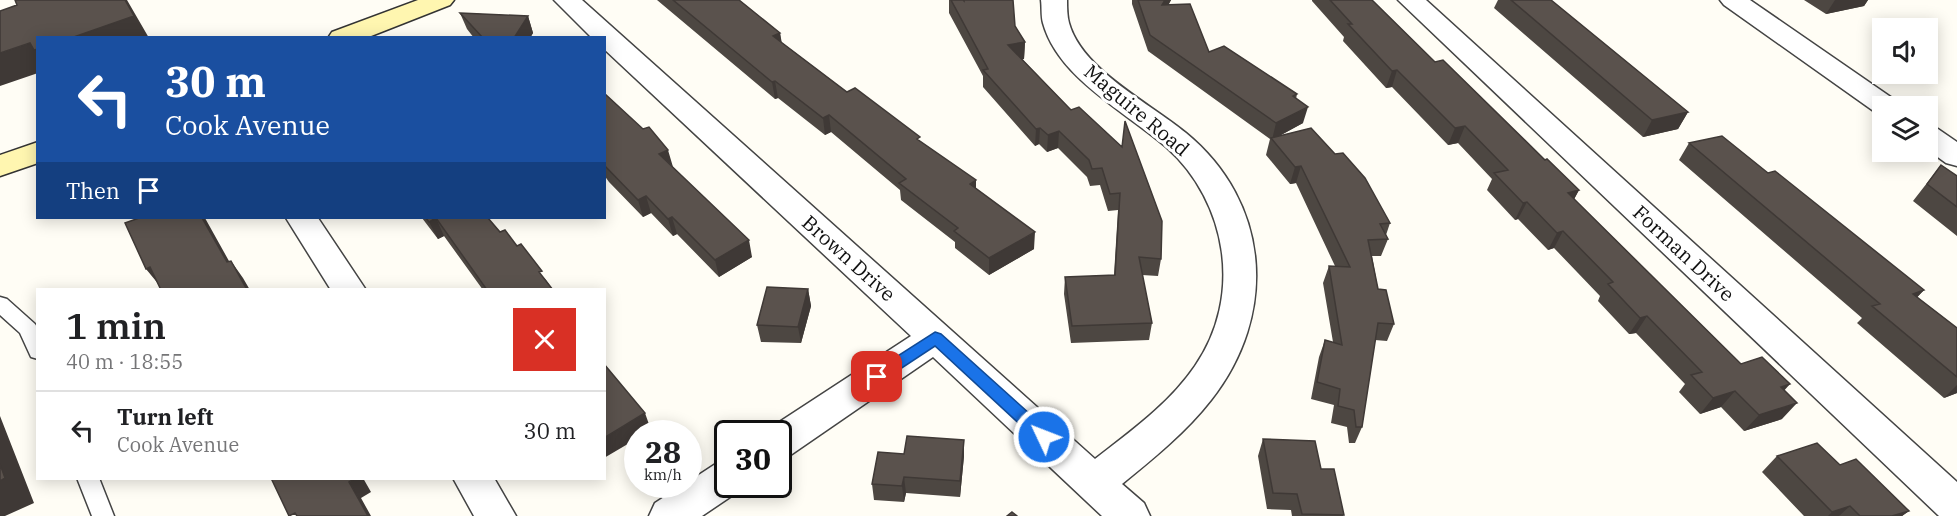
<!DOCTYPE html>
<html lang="en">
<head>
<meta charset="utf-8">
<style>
	:root { --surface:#fff; --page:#f6f6f6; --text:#202124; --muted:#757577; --line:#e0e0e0 }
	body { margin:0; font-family:"IBM Plex Serif",serif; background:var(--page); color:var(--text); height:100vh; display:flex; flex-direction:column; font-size:22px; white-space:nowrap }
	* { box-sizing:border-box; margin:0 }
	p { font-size:20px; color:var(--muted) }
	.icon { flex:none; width:33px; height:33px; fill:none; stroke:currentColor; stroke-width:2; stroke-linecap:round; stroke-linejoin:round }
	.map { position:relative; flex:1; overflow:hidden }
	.drawer { position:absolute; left:36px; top:288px; width:570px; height:192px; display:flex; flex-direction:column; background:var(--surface); border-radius:0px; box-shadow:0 3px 15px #0003 }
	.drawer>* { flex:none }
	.hud { position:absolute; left:36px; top:36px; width:570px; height:183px; border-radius:0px; box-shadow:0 3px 15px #0003; background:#1a4fa0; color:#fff; overflow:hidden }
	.controls { position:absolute; left:1872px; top:18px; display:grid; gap:12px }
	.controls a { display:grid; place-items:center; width:66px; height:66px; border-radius:0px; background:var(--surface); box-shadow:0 3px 15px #0003; font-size:30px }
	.speed { position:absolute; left:624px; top:420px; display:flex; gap:12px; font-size:30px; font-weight:700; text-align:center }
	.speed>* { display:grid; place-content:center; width:78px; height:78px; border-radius:50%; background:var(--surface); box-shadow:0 3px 15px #0003; line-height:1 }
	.speed small { font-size:15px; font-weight:400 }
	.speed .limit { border:3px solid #111; border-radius:9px; background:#fff; color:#111 }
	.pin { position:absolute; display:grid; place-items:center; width:51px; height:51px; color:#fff; margin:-26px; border-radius:12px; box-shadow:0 3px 9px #0006 }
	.me { position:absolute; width:66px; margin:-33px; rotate:313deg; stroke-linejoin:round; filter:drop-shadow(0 0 4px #0008) }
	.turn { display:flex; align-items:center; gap:21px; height:126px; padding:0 30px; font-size:27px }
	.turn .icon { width:78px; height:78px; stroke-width:2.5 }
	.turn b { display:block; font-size:42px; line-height:51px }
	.then { display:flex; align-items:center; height:57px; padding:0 30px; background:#0003; gap:12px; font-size:22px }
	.round { display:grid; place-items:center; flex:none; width:63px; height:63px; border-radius:0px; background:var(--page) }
	.summary { display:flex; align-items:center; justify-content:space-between; height:102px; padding:0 30px }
	h1 { font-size:36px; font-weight:600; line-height:45px }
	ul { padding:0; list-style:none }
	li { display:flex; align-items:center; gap:18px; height:78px; padding:0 30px; border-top:2px solid var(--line) }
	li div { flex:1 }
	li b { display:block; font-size:22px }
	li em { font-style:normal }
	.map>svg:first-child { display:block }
</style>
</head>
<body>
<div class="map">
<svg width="1957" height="516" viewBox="0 0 1957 516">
	<rect width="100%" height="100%" fill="#fffdf5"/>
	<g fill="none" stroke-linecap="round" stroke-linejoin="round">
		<defs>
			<path id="lane" d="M 0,297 L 7,299 L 35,324 L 38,329 L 38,359 L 31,357 L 20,333 L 0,315 Z
				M 77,478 L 99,478 L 114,516 L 92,516 Z"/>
			<path id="street" d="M 554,0 L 582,0 L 1095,459 C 1131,431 1169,404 1195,366 C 1243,297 1228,202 1166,147 C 1126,112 1058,78 1043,23 C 1041,16 1042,7 1041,0 L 1067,0 C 1067,7 1067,16 1069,23 C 1082,70 1150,103 1186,133 C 1271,203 1278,315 1211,400 C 1186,432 1154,458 1122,484 L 1144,503 L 1150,516 L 1102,516 L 933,357 L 792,454 L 778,459 L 778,434 L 763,434 L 764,432 L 911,336 L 604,49 L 604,38 L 592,38 Z
				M 1398,0 L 1426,0 L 1957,482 L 1957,516 L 1939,516 Z
				M 1720,0 L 1750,0 L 1895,100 L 1899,106 L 1882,106 L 1882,114 L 1875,112 L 1724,5 Z
				M 1928,127 L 1938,129 L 1957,142 L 1957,166 L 1946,163 L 1928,150 Z
				M 286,218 L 318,218 L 366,290 L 331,290 Z
				M 728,460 L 728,484 L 744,484 L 742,489 L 702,516 L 649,516 L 655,503 L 684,484 L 688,484 L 688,482 L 714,465 Z
				M 453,478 L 494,478 L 516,516 L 474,516 Z"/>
			<path id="secondary" d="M 418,0 L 454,0 L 450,5 L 366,38 L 328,38 L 332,32 Z
				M 38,142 L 38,163 L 0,176 L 0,155 Z"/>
		</defs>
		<use href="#lane" stroke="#444" stroke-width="3"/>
		<use href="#street" stroke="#444" stroke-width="3"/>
		<use href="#secondary" stroke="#333" stroke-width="3"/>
		<use href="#lane" fill="#fff" fill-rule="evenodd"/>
		<use href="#street" fill="#fff" fill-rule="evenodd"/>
		<use href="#secondary" fill="#fff6b0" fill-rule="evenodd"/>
	</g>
	<path fill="#4d4742" d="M 657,0 L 739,0 L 780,33 L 781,42 L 847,92 L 920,141 L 976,189 L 1034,249 L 989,275 L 955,248 L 955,242 L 901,200 L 900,190 L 831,132 L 825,135 L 778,98 L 775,99 Z
		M 949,0 L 963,0 L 1015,26 L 1025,42 L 1024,59 L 1022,59 L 1071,110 L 1161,259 L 1158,276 L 1142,275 L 1152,323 L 1149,340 L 1071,343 L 1064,294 L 1065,277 L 1114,275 L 1118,210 L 1108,211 L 1100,185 L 1090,186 L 1087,177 L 1058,148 L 1047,152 L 1039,144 L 1035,146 L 983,87 L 983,76 L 949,13 Z
		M 1132,0 L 1171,0 L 1168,5 L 1209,52 L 1297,94 L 1296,99 L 1303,123 L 1279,136 L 1390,223 L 1386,235 L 1388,239 L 1381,256 L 1372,256 L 1378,289 L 1394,324 L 1387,341 L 1375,340 L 1362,427 L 1355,443 L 1349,443 L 1347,427 L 1331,423 L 1334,405 L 1311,399 L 1319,357 L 1325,340 L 1333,342 L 1323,283 L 1329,266 L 1335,266 L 1296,183 L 1290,184 L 1266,155 L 1270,139 L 1148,51 L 1132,4 Z
		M 1312,0 L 1372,0 L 1435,62 L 1579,190 L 1574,199 L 1741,364 L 1784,391 L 1782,419 L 1744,431 L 1721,407 L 1700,414 L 1679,392 L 1685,384 L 1636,333 L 1629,334 L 1598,301 L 1600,296 L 1554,248 L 1548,250 L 1518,219 L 1515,220 L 1487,190 L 1492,179 L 1458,143 L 1448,145 L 1392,87 L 1386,88 L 1343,41 L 1344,37 L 1312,1 Z
		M 1498,0 L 1551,0 L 1688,112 L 1678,129 L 1643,137 L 1494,8 Z
		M 1804,0 L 1868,0 L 1864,6 L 1826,14 Z
		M 460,13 L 528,16 L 533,33 L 530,38 L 474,38 L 467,29 Z
		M 604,93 L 673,167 L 752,257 L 719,277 L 677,234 L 673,236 L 651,213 L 643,217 L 609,182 L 604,175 Z
		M 1689,143 L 1768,173 L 1924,290 L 1917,297 L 1957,328 L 1957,393 L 1944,398 L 1857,323 L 1862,318 L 1679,160 Z
		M 1941,165 L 1957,176 L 1957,236 L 1913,201 Z
		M 422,218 L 488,218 L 500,232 L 546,280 L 553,290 L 483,290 L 444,236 L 438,239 Z
		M 808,289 L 811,306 L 801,343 L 761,342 L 757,325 Z
		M 1263,439 L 1321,469 L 1344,515 L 1343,516 L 1292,516 L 1291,510 L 1267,509 L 1258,456 Z
		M 964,440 L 964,456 L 960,497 L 906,493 L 904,502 L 874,500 L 872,484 L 904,454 Z
		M 1777,456 L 1840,465 L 1909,511 L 1902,516 L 1804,516 L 1762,472 Z"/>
	<path fill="#3f3936" d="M 125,0 L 127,0 L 149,38 L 71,38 Z
		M 1165,0 L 1171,0 L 1160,22 L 1162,5 Z
		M 1835,0 L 1868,0 L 1864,6 L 1826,14 Z
		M 528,16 L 533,33 L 530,38 L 514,38 Z
		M 780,33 L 783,49 L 773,36 Z
		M 1025,42 L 1024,59 L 1007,62 L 1008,45 Z
		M 30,43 L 38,49 L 38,73 L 0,86 L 0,53 Z
		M 1397,70 L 1392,87 L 1386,88 L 1392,71 Z
		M 775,81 L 778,98 L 775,99 L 772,82 Z
		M 1308,107 L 1303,123 L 1272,140 L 1276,123 Z
		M 1688,112 L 1678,129 L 1643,137 L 1652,120 Z
		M 829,115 L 831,132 L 825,135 L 823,118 Z
		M 1465,126 L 1458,143 L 1448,145 L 1455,128 Z
		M 1040,128 L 1039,144 L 1035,146 L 1036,129 Z
		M 1059,131 L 1058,148 L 1047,152 L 1048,135 Z
		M 668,150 L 673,167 L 659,154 Z
		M 1301,166 L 1296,183 L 1290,184 L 1295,167 Z
		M 976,180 L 976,197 L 970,184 Z
		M 1579,190 L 1570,207 L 1568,193 Z
		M 646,196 L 651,213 L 643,217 L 638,200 Z
		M 1527,202 L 1518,219 L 1515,220 L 1523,203 Z
		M 672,217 L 677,234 L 673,236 L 668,219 Z
		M 202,218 L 205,218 L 239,279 L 227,262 Z
		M 436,218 L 444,236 L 438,239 L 429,222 Z
		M 1563,231 L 1554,248 L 1548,250 L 1557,233 Z
		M 1035,232 L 1034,249 L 989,275 L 989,258 Z
		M 749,240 L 752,257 L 719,277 L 715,260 Z
		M 231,261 L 243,278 L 250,290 L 247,290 Z
		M 150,267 L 160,286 L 146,269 Z
		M 808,289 L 811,306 L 801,343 L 798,327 Z
		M 1924,290 L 1908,307 L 1913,294 Z
		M 1647,316 L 1636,333 L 1629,334 L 1640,318 Z
		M 1790,384 L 1775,401 L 1781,387 Z
		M 1957,385 L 1957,393 L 1944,398 Z
		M 1735,391 L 1721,407 L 1700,414 L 1713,398 Z
		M 1797,403 L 1782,419 L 1744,431 L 1759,415 Z
		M 645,413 L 651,430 L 644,434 L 638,434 L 638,438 L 604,458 L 604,438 Z
		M 0,416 L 34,503 L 5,516 L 0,516 Z
		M 964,440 L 964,456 L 960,497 L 960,481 Z
		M 904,477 L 906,493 L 904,502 L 902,486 Z
		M 355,478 L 363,478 L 371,492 L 361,498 L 371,516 L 368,516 L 349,482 Z
		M 1850,506 L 1839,516 L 1828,516 L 1832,512 Z
		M 1909,511 L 1902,516 L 1892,516 Z"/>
	<path fill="#5a524d" stroke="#3f3936" stroke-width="1.5" d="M 15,0 L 125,0 L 134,16 L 71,38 L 38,38 L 38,49 L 34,50 L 30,43 L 0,53 L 0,11 L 17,5 Z
		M 673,0 L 739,0 L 780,33 L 773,36 L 847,92 L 855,88 L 920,137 L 917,139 L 976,180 L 970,184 L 1035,232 L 989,258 L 954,231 L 958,228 L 899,183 L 906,179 L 829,115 L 823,118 L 775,81 L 772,82 Z
		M 951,0 L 963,0 L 964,1 L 964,0 L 1013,0 L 1015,26 L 1025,42 L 1008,45 L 1071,110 L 1079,107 L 1122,147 L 1125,121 L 1162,221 L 1161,259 L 1139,257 L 1152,323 L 1072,326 L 1065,277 L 1115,275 L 1120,193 L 1110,194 L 1102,168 L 1092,169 L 1089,160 L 1059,131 L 1048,135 L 1040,128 L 1036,129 L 983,70 L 988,69 Z
		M 1138,0 L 1165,0 L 1162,5 L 1190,4 L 1209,52 L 1224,46 L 1297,94 L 1293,96 L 1308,107 L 1276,123 L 1150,35 Z
		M 1330,0 L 1372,0 L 1435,62 L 1443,60 L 1545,160 L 1547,159 L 1579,190 L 1568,193 L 1741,364 L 1762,357 L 1790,384 L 1781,387 L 1797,403 L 1759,415 L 1735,391 L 1713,398 L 1691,375 L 1702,372 L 1647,316 L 1640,318 L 1608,284 L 1613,282 L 1563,231 L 1557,233 L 1527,202 L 1523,203 L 1494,173 L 1508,170 L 1465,126 L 1455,128 L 1397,70 L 1392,71 L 1348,24 L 1352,24 Z
		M 1511,0 L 1551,0 L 1688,112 L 1652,120 Z
		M 460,13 L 528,16 L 514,38 L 483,38 Z
		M 604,93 L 643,129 L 649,127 L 668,150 L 659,154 L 749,240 L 715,260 L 672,217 L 668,219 L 646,196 L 638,200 L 604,165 Z
		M 1311,128 L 1335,154 L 1343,153 L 1365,178 L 1390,223 L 1380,224 L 1388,239 L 1368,240 L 1378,289 L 1386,290 L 1394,324 L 1378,323 L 1362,427 L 1356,427 L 1354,410 L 1338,406 L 1340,389 L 1317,382 L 1325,340 L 1342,345 L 1329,266 L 1350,267 L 1301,166 L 1295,167 L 1271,138 Z
		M 1722,136 L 1768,173 L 1775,171 L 1924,290 L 1913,294 L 1957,328 L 1957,377 L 1872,306 L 1880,304 L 1689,143 Z
		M 1941,165 L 1957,176 L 1957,207 L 1927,184 Z
		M 139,218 L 202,218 L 227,262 L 231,261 L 247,290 L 161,290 L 150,267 L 146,269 L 125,223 Z
		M 426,218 L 488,218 L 500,232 L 505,230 L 517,246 L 521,244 L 542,271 L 539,272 L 553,290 L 487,290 L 436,218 L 429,222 Z
		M 767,287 L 808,289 L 798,327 L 757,325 Z
		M 604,364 L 645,413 L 604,438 Z
		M 907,436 L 964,440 L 960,481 L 904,477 L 902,486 L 872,484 L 878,452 L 904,454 Z
		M 1263,439 L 1315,441 L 1321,469 L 1334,469 L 1344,515 L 1302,514 L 1297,494 L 1273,493 Z
		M 1817,443 L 1840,465 L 1856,459 L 1909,511 L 1892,516 L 1860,516 L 1850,506 L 1832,512 L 1777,456 Z
		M 0,464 L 5,478 L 0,481 Z
		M 271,478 L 355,478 L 349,482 L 368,516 L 297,516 L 295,513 L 289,516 Z
		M 1012,512 L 1017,516 L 1007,516 Z"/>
	<path fill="#1a73e8" stroke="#114b97" stroke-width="1.5" d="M 935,332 L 941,334 L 1050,432 L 1052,437 L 1050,442 L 1044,444 L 1039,442 L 935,346 L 882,381 L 871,381 L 869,377 L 871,373 Z"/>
	<g text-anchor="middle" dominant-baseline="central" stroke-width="6" stroke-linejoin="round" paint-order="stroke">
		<g font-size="20" fill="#111" stroke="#fff">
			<text transform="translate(1137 110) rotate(40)">Maguire Road</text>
			<text transform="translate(1684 253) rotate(43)">Forman Drive</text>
			<text transform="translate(849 258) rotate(42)">Brown Drive</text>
		</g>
	</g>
</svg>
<div class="controls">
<a><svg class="icon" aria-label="sound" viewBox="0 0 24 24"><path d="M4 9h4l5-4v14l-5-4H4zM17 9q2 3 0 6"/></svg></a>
<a><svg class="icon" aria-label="layers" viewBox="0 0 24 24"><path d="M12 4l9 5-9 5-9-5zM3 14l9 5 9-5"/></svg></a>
</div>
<div class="speed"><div>28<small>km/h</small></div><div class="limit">30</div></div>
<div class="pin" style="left:877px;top:377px;background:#d93025"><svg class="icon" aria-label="arrive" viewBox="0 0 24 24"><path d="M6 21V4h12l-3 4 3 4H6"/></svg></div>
<svg class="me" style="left:1044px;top:437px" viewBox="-20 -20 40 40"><circle r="17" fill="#1a73e8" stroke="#fff" stroke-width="3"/><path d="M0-11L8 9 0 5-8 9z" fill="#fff"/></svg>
<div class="hud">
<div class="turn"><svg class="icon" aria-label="left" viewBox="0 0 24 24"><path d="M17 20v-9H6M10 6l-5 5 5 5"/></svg><div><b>30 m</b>Cook Avenue</div></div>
<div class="then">Then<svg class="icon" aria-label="arrive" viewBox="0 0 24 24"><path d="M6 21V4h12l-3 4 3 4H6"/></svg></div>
</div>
<section class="drawer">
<div class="summary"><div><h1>1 min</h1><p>40 m · 18:55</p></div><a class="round" style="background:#d93025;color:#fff"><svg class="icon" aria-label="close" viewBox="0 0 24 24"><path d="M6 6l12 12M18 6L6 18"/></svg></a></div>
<ul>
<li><svg class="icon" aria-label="left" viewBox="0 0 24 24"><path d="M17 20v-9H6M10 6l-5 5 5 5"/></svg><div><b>Turn left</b><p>Cook Avenue</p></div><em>30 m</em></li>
</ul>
</section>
</div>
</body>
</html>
